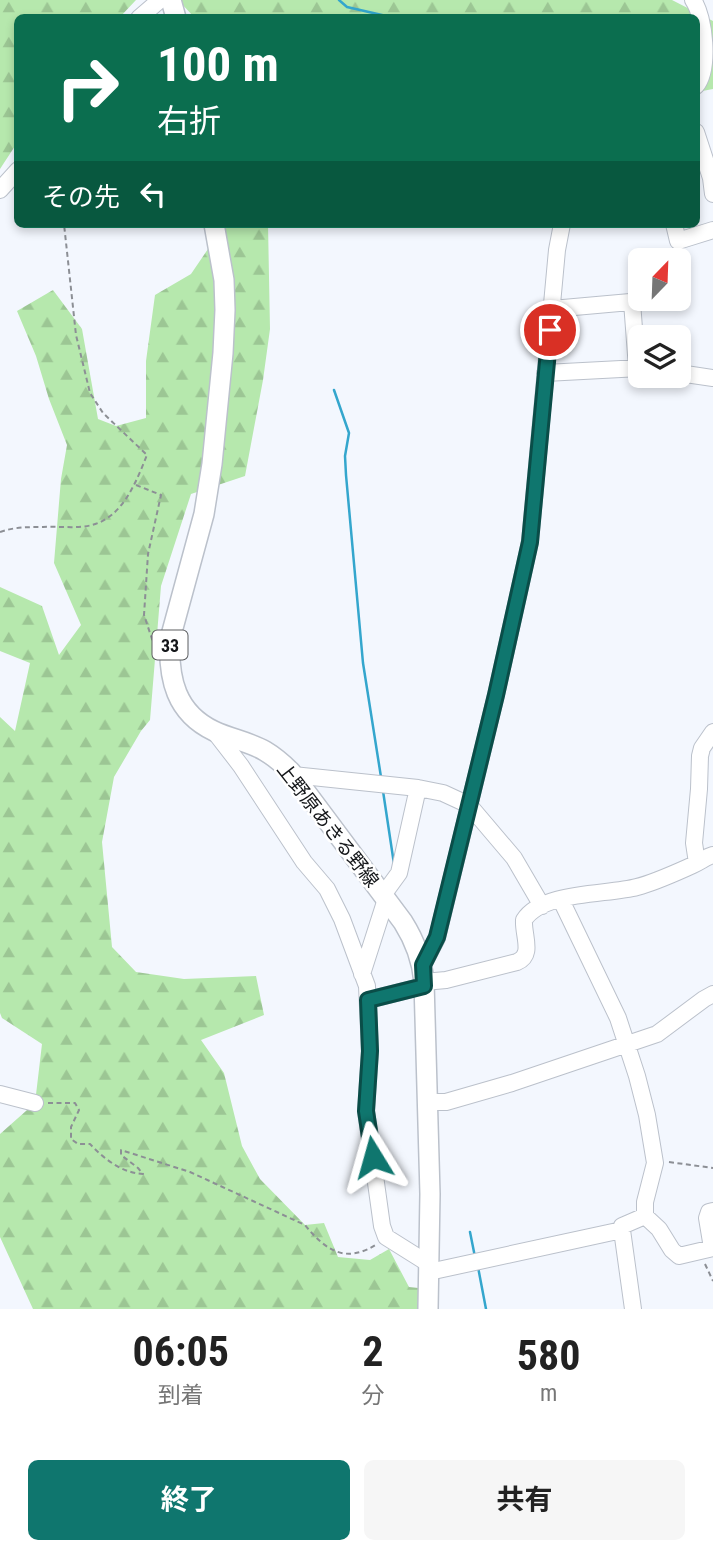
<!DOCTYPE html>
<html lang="ja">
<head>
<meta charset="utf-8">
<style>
	:root { --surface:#fff; --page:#f6f6f6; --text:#222; --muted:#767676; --accent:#0f766e }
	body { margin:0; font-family:"Roboto Condensed","Noto Sans JP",sans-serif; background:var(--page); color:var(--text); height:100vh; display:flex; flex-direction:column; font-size:26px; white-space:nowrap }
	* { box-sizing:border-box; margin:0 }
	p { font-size:23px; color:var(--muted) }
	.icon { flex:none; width:38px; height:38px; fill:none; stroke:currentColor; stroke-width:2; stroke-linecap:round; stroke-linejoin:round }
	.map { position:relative; height:1309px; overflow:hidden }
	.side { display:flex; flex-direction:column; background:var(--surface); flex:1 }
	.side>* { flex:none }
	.top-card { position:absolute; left:14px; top:14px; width:686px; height:214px; border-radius:10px; box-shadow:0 4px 10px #0003; background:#0b6e4f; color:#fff; overflow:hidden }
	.needle { width:46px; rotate:23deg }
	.controls { position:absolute; left:628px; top:248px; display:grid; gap:14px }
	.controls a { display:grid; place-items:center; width:63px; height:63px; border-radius:10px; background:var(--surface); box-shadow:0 4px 10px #0003; font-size:35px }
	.pin { position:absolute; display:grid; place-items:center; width:60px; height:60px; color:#fff; margin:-30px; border:4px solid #fff; border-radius:50%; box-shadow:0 2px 7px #0007 }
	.me { position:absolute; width:77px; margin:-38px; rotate:352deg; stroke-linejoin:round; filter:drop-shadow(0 0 5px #0008) }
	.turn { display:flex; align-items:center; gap:24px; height:147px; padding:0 28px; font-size:32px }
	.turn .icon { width:91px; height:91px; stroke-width:2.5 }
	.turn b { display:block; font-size:49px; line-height:60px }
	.then { display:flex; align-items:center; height:66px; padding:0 28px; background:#0003; gap:14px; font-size:26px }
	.eta { display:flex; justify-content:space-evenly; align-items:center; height:119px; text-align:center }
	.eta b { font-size:42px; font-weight:700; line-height:49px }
	.cta { display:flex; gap:14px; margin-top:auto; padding:14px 28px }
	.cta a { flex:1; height:80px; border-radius:10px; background:var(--accent); color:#fff; font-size:28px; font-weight:700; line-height:80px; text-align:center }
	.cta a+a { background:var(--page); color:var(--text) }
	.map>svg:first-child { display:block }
</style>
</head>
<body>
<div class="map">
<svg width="713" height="1309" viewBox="0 0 713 1309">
	<defs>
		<pattern id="forest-firs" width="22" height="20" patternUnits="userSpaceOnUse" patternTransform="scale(1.75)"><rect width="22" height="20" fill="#b6e8ad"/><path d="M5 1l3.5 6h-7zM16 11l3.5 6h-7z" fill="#9cc694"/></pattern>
	</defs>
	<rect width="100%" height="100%" fill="#f3f7fe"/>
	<path fill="url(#forest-firs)" d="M 0,0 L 136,0 L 120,17 L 18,18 L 17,143 L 0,169 Z
		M 178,0 L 672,0 L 713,21 L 713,89 L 697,92 L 696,18 L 195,18 Z
		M 225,224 L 268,224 L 270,329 L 263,380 L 245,476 L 191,494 L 161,586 L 150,720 L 141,731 L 114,777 L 102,842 L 112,947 L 136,972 L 184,979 L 256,976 L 264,1015 L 201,1040 L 224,1073 L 242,1146 L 260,1179 L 305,1225 L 324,1223 L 338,1257 L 370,1260 L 389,1249 L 409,1287 L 428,1289 L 428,1309 L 33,1309 L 0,1237 L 0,1134 L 35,1103 L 42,1044 L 2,1018 L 0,1013 L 0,717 L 15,731 L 30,663 L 0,651 L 0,587 L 42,606 L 59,655 L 81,625 L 54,563 L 61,479 L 67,445 L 49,399 L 36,356 L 17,311 L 53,290 L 82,329 L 98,419 L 116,426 L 146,418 L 146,361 L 155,295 L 191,274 Z"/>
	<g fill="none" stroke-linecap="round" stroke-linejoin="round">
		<path stroke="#34a6cd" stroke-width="2.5" d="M 339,0 L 347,7 L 395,18
			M 334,390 L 349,433 L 345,456 L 346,475 L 363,663 L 381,777
			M 383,791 L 394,864
			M 470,1232 L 475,1257
			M 478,1267 L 486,1309"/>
		<defs>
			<path id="minor" d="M 693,0 C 705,17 710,69 696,86
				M 139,18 L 160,0
				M 696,132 L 711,178 L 713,194
				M 0,190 L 18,170
				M 674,224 L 678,241 L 713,230
				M 632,302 L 637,368
				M 552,309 L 664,299
				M 545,373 L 640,368
				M 679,373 L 713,378
				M 214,731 L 241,766 L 304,862 L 327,889 L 342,919 L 367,986 L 370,1051 L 366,1111 L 382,1226 L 386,1237 L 429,1264
				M 293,775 L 418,788 L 443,793 L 469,805 L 514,858 L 542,906
				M 697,863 L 694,843 L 699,789 L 700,756 L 702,748 L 713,732
				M 383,895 L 399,873 L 418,788
				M 423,965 L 437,938 L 496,695 L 530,542 L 557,250 L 562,224
				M 362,974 L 386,899
				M 424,982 L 446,980 L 517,962 C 534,955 523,936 524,920 C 542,891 608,895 637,887 C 656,882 675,873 693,865 C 700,862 706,857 713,855
				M 368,1000 L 424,986
				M 0,1094 L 35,1103
				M 427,1102 L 446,1102 L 512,1083 L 657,1034 L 704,999 L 713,994
				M 645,1216 L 659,1229 L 672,1250 L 679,1256 L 713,1248
				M 622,1230 L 633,1309
				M 712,1248 L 707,1218 L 709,1212 L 713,1211
				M 429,1272 L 622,1230 L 622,1226 L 645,1216 L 645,1202 L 655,1163 L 647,1115 L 637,1076 L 618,1018 L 561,900"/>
			<path id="major" d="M 171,0 L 176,18
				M 214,224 L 224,280 L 225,310 L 223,353 L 212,464 L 204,514 L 170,639 C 168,679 176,713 214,731 C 231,739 250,742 265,751 C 275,757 283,764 291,772 L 403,922 C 415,941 422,959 424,982 L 430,1194 L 428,1309"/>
		</defs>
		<use href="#minor" stroke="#bbc1cb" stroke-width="18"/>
		<use href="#major" stroke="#bbc1cb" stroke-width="22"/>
		<path stroke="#8c8f95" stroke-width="2" stroke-dasharray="5 3.5" stroke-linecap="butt" d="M 136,485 L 161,495 L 148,554 L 144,615 L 154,645
			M 0,532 C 14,527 28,527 43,527 C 59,526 77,529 92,525 C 123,517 136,482 147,455 L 103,413 L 90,393 L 76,335 L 64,224
			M 48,1103 L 75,1103 L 79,1110 L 71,1127 L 71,1139 L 78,1144 L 90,1144 C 104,1159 122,1173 143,1174 L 138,1168 L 121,1155 L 121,1150 L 190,1172 L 305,1225 C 326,1251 346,1264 377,1244
			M 669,1162 L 713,1168
			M 705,1264 L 713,1281"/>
		<use href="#minor" stroke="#fff" stroke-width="16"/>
		<use href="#major" stroke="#fff" stroke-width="19"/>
	</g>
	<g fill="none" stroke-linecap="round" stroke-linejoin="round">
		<defs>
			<path id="route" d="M 373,1157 L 366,1111 L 370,1051 L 368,1000 L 424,986 L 423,965 L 437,937 L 496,695 L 530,542 L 550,330"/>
		</defs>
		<use href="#route" stroke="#0a4d48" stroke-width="18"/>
		<use href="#route" stroke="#0f766e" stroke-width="12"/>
	</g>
	<g text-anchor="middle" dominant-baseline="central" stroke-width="5" stroke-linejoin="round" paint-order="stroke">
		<rect fill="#fff" stroke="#5a5c5e" stroke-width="2" x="152.5" y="630.5" width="35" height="29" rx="5"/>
		<g font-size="18" font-weight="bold" fill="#141619">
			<text x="170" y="645">33</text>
		</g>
		<g font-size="19" fill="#141619" stroke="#fff">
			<text transform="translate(328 825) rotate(52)">上野原あきる野線</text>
		</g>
	</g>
</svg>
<div class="controls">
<a><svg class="needle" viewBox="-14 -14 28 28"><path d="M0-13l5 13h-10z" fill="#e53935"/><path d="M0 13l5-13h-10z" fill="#767676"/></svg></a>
<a><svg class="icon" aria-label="layers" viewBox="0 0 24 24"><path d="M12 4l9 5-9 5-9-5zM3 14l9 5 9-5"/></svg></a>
</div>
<div class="pin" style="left:550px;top:330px;background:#d93025"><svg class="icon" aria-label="arrive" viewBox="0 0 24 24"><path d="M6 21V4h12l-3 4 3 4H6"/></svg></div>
<svg class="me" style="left:373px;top:1157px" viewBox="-20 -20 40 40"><path d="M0-17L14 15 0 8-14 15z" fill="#0f766e" stroke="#fff" stroke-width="4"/></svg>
<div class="top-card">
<div class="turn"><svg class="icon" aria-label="right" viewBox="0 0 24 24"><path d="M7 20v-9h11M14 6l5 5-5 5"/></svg><div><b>100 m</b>右折</div></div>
<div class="then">その先<svg class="icon" aria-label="left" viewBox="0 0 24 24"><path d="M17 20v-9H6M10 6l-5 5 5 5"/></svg></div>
</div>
</div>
<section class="side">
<div class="eta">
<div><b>06:05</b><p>到着</p></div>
<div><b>2</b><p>分</p></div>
<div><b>580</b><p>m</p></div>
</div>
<div class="cta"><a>終了</a><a>共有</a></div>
</section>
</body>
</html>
